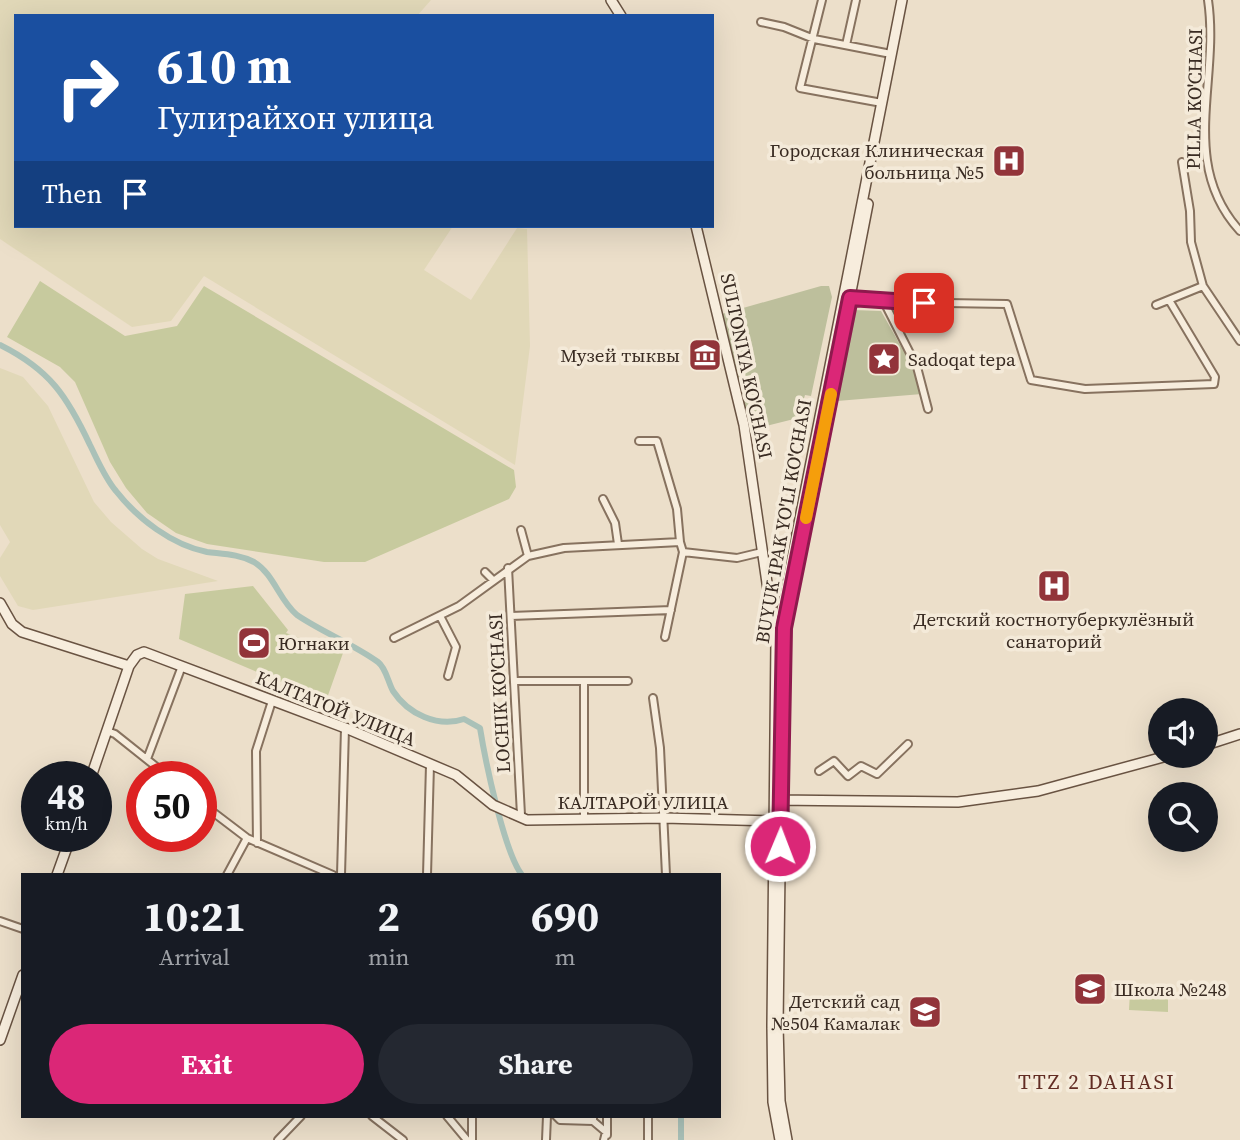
<!DOCTYPE html>
<html lang="en">
<head>
<meta charset="utf-8">
<style>
	:root { --surface:#171b24; --page:#242831; --text:#f1f3f6; --muted:#9ea1a6; --accent:#db2777 }
	body { margin:0; font-family:"Source Serif 4",serif; background:var(--page); color:var(--text); height:100vh; display:flex; flex-direction:column; font-size:26px; white-space:nowrap }
	* { box-sizing:border-box; margin:0 }
	p { font-size:23px; color:var(--muted) }
	.icon { flex:none; width:38px; height:38px; fill:none; stroke:currentColor; stroke-width:2; stroke-linecap:round; stroke-linejoin:round }
	.map { position:relative; flex:1; overflow:hidden }
	.panel { position:absolute; left:21px; top:873px; width:700px; height:245px; display:flex; flex-direction:column; background:var(--surface); border-radius:0px; box-shadow:0 7px 28px #0002 }
	.panel>* { flex:none }
	.banner { position:absolute; left:14px; top:14px; width:700px; height:214px; border-radius:0px; box-shadow:0 7px 28px #0002; background:#1a4fa0; color:#fff; overflow:hidden }
	.fabs { position:absolute; left:1148px; top:698px; display:grid; gap:14px }
	.fabs a { display:grid; place-items:center; width:70px; height:70px; border-radius:50%; background:var(--surface); box-shadow:0 7px 28px #0002; font-size:35px }
	.speed { position:absolute; left:21px; top:761px; display:flex; gap:14px; font-size:35px; font-weight:700; text-align:center }
	.speed>* { display:grid; place-content:center; width:91px; height:91px; border-radius:50%; background:var(--surface); box-shadow:0 7px 28px #0002; line-height:1 }
	.speed small { font-size:18px; font-weight:400 }
	.speed .limit { border:10px solid #d22; background:#fff; color:#111 }
	.pin { position:absolute; display:grid; place-items:center; width:60px; height:60px; color:#fff; margin:-30px; border-radius:14px; box-shadow:0 4px 10px #0006 }
	.me { position:absolute; width:77px; margin:-38px; rotate:1deg; stroke-linejoin:round; filter:drop-shadow(0 0 5px #0008) }
	.turn { display:flex; align-items:center; gap:24px; height:147px; padding:0 28px; font-size:32px }
	.turn .icon { width:91px; height:91px; stroke-width:2.5 }
	.turn b { display:block; font-size:49px; line-height:60px }
	.then { display:flex; align-items:center; height:66px; padding:0 28px; background:#0003; gap:14px; font-size:26px }
	.eta { display:flex; justify-content:space-evenly; align-items:center; height:119px; text-align:center }
	.eta b { font-size:42px; font-weight:700; line-height:49px }
	.cta { display:flex; gap:14px; margin-top:auto; padding:14px 28px }
	.cta a { flex:1; height:80px; border-radius:42px; background:var(--accent); color:#fff; font-size:28px; font-weight:700; line-height:80px; text-align:center }
	.cta a+a { background:var(--page); color:var(--text) }
	.map>svg:first-child { display:block }
</style>
</head>
<body>
<div class="map">
<svg width="1240" height="1140" viewBox="0 0 1240 1140">
	<rect width="100%" height="100%" fill="#ecdfca"/>
	<path fill="#e1d8b8" d="M 0,0 L 431,0 L 417,16 L 16,16 L 16,226 L 453,226 L 424,270 L 471,300 L 517,228 L 527,229 L 530,346 L 515,465 L 204,276 L 171,321 L 132,327 L 0,239 Z
		M 0,368 L 23,377 L 48,406 L 94,502 L 111,522 L 142,549 L 158,559 L 218,581 L 33,610 L 18,606 L 0,576 L 0,558 L 10,542 L 0,525 Z"/>
	<path fill="#c7ca9e" d="M 40,281 L 125,336 L 177,326 L 204,286 L 514,470 L 516,487 L 509,499 L 365,562 L 324,562 L 207,544 L 176,533 L 147,513 L 126,488 L 110,462 L 75,382 L 60,367 L 7,337 Z
		M 253,586 L 288,630 L 286,633 L 343,653 L 326,701 L 179,639 L 185,594 Z
		M 1130,991 L 1168,992 L 1168,1012 L 1129,1010 Z"/>
	<path fill="#bdbf9c" d="M 821,286 L 829,286 L 832,297 L 811,396 L 805,395 L 798,418 L 750,430 L 722,314 Z
		M 853,310 L 881,311 L 916,373 L 922,394 L 837,401 Z"/>
	<g fill="none" stroke-linecap="round" stroke-linejoin="round">
		<path stroke="#aac1b8" stroke-width="6" d="M 0,345 C 50,370 67,396 90,445 C 98,461 105,478 116,491 C 138,519 172,545 207,552 C 223,554 239,554 254,562 C 274,574 279,600 297,615 C 322,632 353,644 378,662 C 386,668 388,682 393,691 C 408,714 438,728 464,719 L 480,728 C 485,759 504,852 522,875
			M 681,1140 L 681,1116"/>
		<defs>
			<path id="street" d="M 822,0 L 800,88 L 882,103
				M 1208,0 C 1220,81 1178,163 1240,231
				M 761,22 L 784,27 L 814,39 L 891,54
				M 846,45 L 856,0
				M 1182,162 L 1190,211 L 1191,242 L 1203,286 L 1240,341
				M 850,298 L 884,302
				M 1156,305 L 1203,286
				M 928,409 L 917,367 L 884,302 L 1007,304 L 1031,380 L 1085,389 L 1214,384 L 1215,377 L 1169,300
				M 639,441 L 657,441 L 677,509 L 680,542
				M 603,499 L 615,523 L 618,544
				M 521,530 L 528,556
				M 508,568 L 521,815
				M 485,572 L 493,580
				M 440,616 L 456,647 L 448,676
				M 511,616 L 671,610
				M 665,637 L 683,552
				M 394,638 L 459,606 L 528,556 L 564,548 L 680,542 L 683,552 L 737,558 L 762,552
				M 515,681 L 628,681
				M 584,681 L 584,818
				M 653,698 L 660,748 L 666,875
				M 107,731 L 115,734 L 169,777
				M 147,759 L 182,666
				M 819,771 L 834,761 L 848,776 L 861,766 L 877,774 L 908,744
				M 201,803 L 247,838 L 333,875
				M 257,843 L 256,751 L 272,701
				M 227,875 L 247,838
				M 341,875 L 345,728
				M 427,875 L 430,765
				M 0,921 L 23,929
				M 372,1116 L 403,1140
				M 447,1116 L 467,1140
				M 556,1116 L 560,1120 L 593,1121
				M 593,1116 L 593,1121 L 606,1132 L 604,1140
				M 607,1135 L 607,1116
				M 278,1140 L 301,1116
				M 472,1140 L 472,1116
				M 546,1140 L 547,1116
				M 648,1140 L 648,1116"/>
			<path id="secondary" d="M 611,0 L 621,16
				M 696,226 L 744,425 L 774,631
				M 0,603 L 12,624 L 22,632 L 129,666
				M 1206,745 L 1240,734
				M 91,777 L 129,666 L 137,655 L 144,652 L 348,729 L 456,775 L 493,805 L 527,820 L 664,818 L 777,821
				M 775,800 L 958,802 L 1038,791 L 1167,756
				M 57,875 L 71,836
				M 0,1040 L 23,975
				M 780,1140 L 773,1102 L 772,1026 L 776,640 L 902,0
				M 787,1140 L 780,1101 L 778,1025 L 783,641 L 868,204"/>
		</defs>
		<use href="#street" stroke="#87725f" stroke-width="10"/>
		<use href="#secondary" stroke="#695342" stroke-width="12"/>
		<use href="#street" stroke="#f7eddd" stroke-width="6"/>
		<use href="#secondary" stroke="#f7eddd" stroke-width="9"/>
	</g>
	<g fill="none" stroke-linecap="round" stroke-linejoin="round">
		<defs>
			<path id="route" d="M 780,846 L 784,628 L 850,298 L 924,303"/>
		</defs>
		<use href="#route" stroke="#8e194d" stroke-width="18"/>
		<use href="#route" stroke="#db2777" stroke-width="12"/>
		<path stroke="#f59e0b" stroke-width="12" d="M 806,518 L 831,394"/>
	</g>
	<defs>
		<symbol id="hospital-square" viewBox="-11 -11 22 22"><rect x="-9" y="-9" width="18" height="18" rx="4" fill="#92343a" stroke="#f4ead9"/><path d="M-5-5h3v3.5h4V-5h3V5h-3V1.5h-4V5h-3Z" fill="#fff"/></symbol>
		<symbol id="museum-square" viewBox="-11 -11 22 22"><rect x="-9" y="-9" width="18" height="18" rx="4" fill="#92343a" stroke="#f4ead9"/><path d="M0-6L6-3V-2H-6V-3ZM-5-1h2V3h-2ZM-1-1h2V3h-2ZM3-1h2V3H3ZM-6 4H6V6H-6Z" fill="#fff"/></symbol>
		<symbol id="sight-square" viewBox="-11 -11 22 22"><rect x="-9" y="-9" width="18" height="18" rx="4" fill="#92343a" stroke="#f4ead9"/><path d="M0-6L1.8-2.2L6-1.7L2.9 1.2L3.7 5.4L0 3.3L-3.7 5.4L-2.9 1.2L-6-1.7L-1.8-2.2Z" fill="#fff"/></symbol>
		<symbol id="stadium-square" viewBox="-11 -11 22 22"><rect x="-9" y="-9" width="18" height="18" rx="4" fill="#92343a" stroke="#f4ead9"/><path d="M0-5a6.5 5 0 1 0 0 10a6.5 5 0 1 0 0-10ZM-3.5-1.8h7v3.6h-7Z" fill="#fff"/></symbol>
		<symbol id="school-square" viewBox="-11 -11 22 22"><rect x="-9" y="-9" width="18" height="18" rx="4" fill="#92343a" stroke="#f4ead9"/><path d="M0-5L7-2L0 1L-7-2ZM-4 1L0 2.5L4 1V4Q0 6-4 4Z" fill="#fff"/></symbol>
	</defs>
	<g fill-rule="evenodd">
		<use href="#hospital-square" x="990" y="142" width="38" height="38"/>
		<use href="#museum-square" x="686" y="336" width="38" height="38"/>
		<use href="#sight-square" x="865" y="340" width="38" height="38"/>
		<use href="#hospital-square" x="1035" y="567" width="38" height="38"/>
		<use href="#stadium-square" x="235" y="624" width="38" height="38"/>
		<use href="#school-square" x="1071" y="970" width="38" height="38"/>
		<use href="#school-square" x="906" y="993" width="38" height="38"/>
	</g>
	<g text-anchor="middle" dominant-baseline="central" stroke-width="7" stroke-linejoin="round" paint-order="stroke">
		<g font-size="19" fill="#392b22" stroke="#f4ead9">
			<text transform="translate(1194 99) rotate(-89)">PILLA KO'CHASI</text>
			<text transform="translate(747 366) rotate(78)">SULTONIYA KO'CHASI</text>
			<text transform="translate(783 521) rotate(-80)">BUYUK IPAK YO'LI KO'CHASI</text>
			<text transform="translate(499 693) rotate(-93)">LOCHIK KO'CHASI</text>
			<text transform="translate(336 708) rotate(22)">КАЛТАТОЙ УЛИЦА</text>
			<text x="643" y="802">КАЛТАРОЙ УЛИЦА</text>
		</g>
		<g font-size="19" fill="#392b22" stroke="#f4ead9" text-anchor="end">
			<text x="984" y="150">Городская Клиническая<tspan x="984" dy="22">больница №5</tspan></text>
			<text x="680" y="355">Музей тыквы</text>
			<text x="908" y="359" text-anchor="start">Sadoqat tepa</text>
			<text x="1054" y="619" text-anchor="middle">Детский костнотуберкулёзный<tspan x="1054" dy="22">санаторий</tspan></text>
			<text x="278" y="643" text-anchor="start">Югнаки</text>
			<text x="1114" y="989" text-anchor="start">Школа №248</text>
			<text x="900" y="1001">Детский сад<tspan x="900" dy="22">№504 Камалак</tspan></text>
		</g>
		<g font-size="21" letter-spacing="2" fill="#622d24" stroke="#f4ead9">
			<text x="1097" y="1081">TTZ 2 DAHASI</text>
		</g>
	</g>
</svg>
<div class="fabs">
<a><svg class="icon" aria-label="sound" viewBox="0 0 24 24"><path d="M4 9h4l5-4v14l-5-4H4zM17 9q2 3 0 6"/></svg></a>
<a><svg class="icon" aria-label="search" viewBox="0 0 24 24"><circle cx="10" cy="10" r="6"/><path d="M15 15l6 6"/></svg></a>
</div>
<div class="speed"><div>48<small>km/h</small></div><div class="limit">50</div></div>
<div class="pin" style="left:924px;top:303px;background:#d93025"><svg class="icon" aria-label="arrive" viewBox="0 0 24 24"><path d="M6 21V4h12l-3 4 3 4H6"/></svg></div>
<svg class="me" style="left:780px;top:846px" viewBox="-20 -20 40 40"><circle r="17" fill="#db2777" stroke="#fff" stroke-width="3"/><path d="M0-11L8 9 0 5-8 9z" fill="#fff"/></svg>
<div class="banner">
<div class="turn"><svg class="icon" aria-label="right" viewBox="0 0 24 24"><path d="M7 20v-9h11M14 6l5 5-5 5"/></svg><div><b>610 m</b>Гулирайхон улица</div></div>
<div class="then">Then<svg class="icon" aria-label="arrive" viewBox="0 0 24 24"><path d="M6 21V4h12l-3 4 3 4H6"/></svg></div>
</div>
<section class="panel">
<div class="eta">
<div><b>10:21</b><p>Arrival</p></div>
<div><b>2</b><p>min</p></div>
<div><b>690</b><p>m</p></div>
</div>
<div class="cta"><a>Exit</a><a>Share</a></div>
</section>
</div>
</body>
</html>
